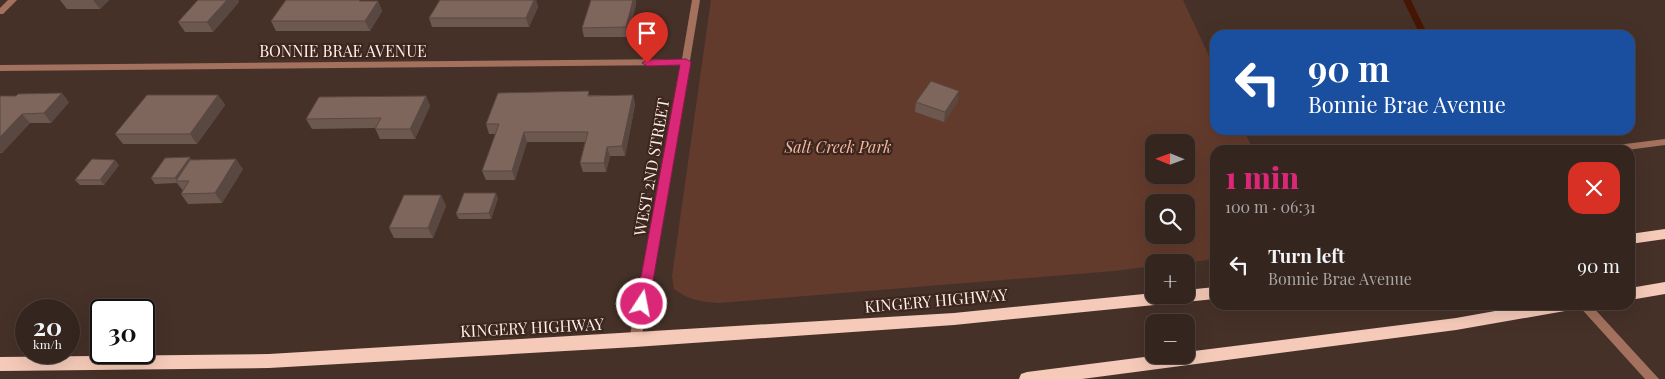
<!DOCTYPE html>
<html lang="en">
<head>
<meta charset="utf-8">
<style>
	:root { --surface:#34251e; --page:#3f312b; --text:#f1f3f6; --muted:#a9a5a4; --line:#4e423c; --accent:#db2777 }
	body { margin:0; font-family:"Playfair Display",serif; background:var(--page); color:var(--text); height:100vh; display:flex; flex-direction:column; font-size:19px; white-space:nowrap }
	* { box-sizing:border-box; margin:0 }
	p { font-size:16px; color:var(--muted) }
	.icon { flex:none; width:28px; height:28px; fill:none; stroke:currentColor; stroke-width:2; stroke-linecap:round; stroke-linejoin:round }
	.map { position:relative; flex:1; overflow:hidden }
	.details { position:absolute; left:1210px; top:145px; width:425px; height:165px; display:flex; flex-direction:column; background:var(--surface); border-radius:15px; box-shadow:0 5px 20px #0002,0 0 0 1px var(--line) }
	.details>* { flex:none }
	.banner { position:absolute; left:1210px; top:30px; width:425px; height:105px; border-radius:15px; box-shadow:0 5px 20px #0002,0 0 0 1px var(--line); background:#1a4fa0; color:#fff; overflow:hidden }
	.needle { width:32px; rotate:271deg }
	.fabs { position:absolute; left:1145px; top:134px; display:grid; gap:10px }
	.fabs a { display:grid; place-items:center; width:50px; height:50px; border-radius:10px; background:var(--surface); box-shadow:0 5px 20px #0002,0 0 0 1px var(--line); font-size:25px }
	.speed { position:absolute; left:15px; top:299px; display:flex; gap:10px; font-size:25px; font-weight:700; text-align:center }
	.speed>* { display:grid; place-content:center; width:65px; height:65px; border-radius:50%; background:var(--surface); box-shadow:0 5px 20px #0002,0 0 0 1px var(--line); line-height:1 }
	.speed small { font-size:12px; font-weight:400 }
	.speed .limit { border:2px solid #111; border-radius:8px; background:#fff; color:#111 }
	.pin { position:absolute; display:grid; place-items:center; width:42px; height:42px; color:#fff; margin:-51px -21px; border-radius:50% 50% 50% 0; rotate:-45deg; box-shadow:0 0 5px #0007 }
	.pin .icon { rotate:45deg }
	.me { position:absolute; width:55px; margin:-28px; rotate:11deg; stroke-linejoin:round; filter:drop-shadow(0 0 4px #0008) }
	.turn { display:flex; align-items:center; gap:18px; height:105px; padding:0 15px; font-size:22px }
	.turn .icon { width:65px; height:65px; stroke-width:2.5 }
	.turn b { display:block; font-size:35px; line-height:42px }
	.round { display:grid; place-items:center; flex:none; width:52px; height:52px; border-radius:15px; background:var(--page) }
	.head { display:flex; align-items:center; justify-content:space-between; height:85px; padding:0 15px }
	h1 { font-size:30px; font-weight:800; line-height:38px; color:var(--accent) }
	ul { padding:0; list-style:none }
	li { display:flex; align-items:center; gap:15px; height:70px; padding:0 15px }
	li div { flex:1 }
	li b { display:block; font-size:19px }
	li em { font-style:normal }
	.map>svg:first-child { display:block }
</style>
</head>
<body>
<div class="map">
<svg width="1665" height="379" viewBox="0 0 1665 379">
	<rect width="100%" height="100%" fill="#463128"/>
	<path fill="#633b2c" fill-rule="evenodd" d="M 711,0 L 1183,0 L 1215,69 L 1215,130 L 1244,130 L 1253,150 L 1215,150 L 1215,259 L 1186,263 L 1154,262 L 1154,266 L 1114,271 L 719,303 C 701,302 689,300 674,289 L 672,276 ZM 1154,142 L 1186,142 L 1186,175 L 1154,175 ZM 1154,202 L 1186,202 L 1186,235 L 1154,235 Z"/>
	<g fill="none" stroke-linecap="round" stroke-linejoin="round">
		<path stroke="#451603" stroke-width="7" d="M 1407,0 L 1424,35"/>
		<path fill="#a3715e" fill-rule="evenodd" d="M 1665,139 L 1665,145 L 1627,150 L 1551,150 L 1556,147 L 1625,144 Z
			M 1578,305 L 1591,305 L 1659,379 L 1645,379 Z"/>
		<path fill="#a3715e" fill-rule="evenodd" d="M 8,0 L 17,0 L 3,14 L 0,14 L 0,8 Z
			M 692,0 L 700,0 L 668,194 L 641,340 L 639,343 L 635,345 L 631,343 L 629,340 L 658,194 L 681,65 L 0,71 L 0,65 L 682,59 Z"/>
		<path fill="#f5cab8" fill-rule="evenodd" d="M 1665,229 L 1665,239 L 1630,244 L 1630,234 Z
			M 1665,282 L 1665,294 L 1630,300 L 1630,288 Z
			M 1215,287 L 1215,299 L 954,325 L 635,347 L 269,368 L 0,371 L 0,357 L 269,354 L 954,313 L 1154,293 L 1154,295 L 1186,295 L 1186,290 Z
			M 1529,305 L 1573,305 L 1570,309 L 1565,311 L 1456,330 L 1082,379 L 1019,379 L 1021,374 L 1027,372 L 1160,355 L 1186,355 L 1186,352 L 1456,318 Z"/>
	</g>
	<path fill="#6d5850" d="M 60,0 L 109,0 L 100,9 L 67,9 Z
		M 198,0 L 238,0 L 239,2 L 213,32 L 185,32 L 178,22 Z
		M 440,0 L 536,0 L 538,7 L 529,27 L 432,27 L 429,18 Z
		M 369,1 L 378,1 L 382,11 L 370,31 L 276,31 L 271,21 Z
		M 636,4 L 628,37 L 584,37 L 582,28 Z
		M 218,95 L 225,105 L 197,144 L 123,144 L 115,134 Z
		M 590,95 L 633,95 L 635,105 L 625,156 L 610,156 L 606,172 L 583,172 L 580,163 L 585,142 L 527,142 L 515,180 L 486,180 L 482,171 L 496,134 L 489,134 L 486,124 Z
		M 0,96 L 69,102 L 51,123 L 30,123 L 2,153 L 0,153 Z
		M 426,96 L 430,106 L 415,139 L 380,139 L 375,128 L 312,129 L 306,119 Z
		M 958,101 L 944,122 L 915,112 L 916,102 Z
		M 191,160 L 243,169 L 222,203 L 188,204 L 181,194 L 183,191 L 177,183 L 155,184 L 151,178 Z
		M 119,165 L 104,185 L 80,185 L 75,180 Z
		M 441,195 L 446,206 L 433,238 L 394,238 L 389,228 Z
		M 498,198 L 491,219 L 459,219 L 456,214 Z"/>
	<path fill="#594741" d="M 93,0 L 109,0 L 100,9 Z
		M 227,0 L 238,0 L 239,2 L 213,32 L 207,22 Z
		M 534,0 L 536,0 L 538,7 L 529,27 L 526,18 Z
		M 633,0 L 636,0 L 636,4 L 628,37 L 626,27 Z
		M 378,1 L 382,11 L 370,31 L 365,21 Z
		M 959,91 L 958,101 L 944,122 L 945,112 Z
		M 62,93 L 69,102 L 51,123 L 44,113 Z
		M 218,95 L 225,105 L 197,144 L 190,134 Z
		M 633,95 L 635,105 L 625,156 L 622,146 Z
		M 426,96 L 430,106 L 415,139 L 410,129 Z
		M 22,114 L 30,123 L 2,153 L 0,152 L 0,137 Z
		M 524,132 L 527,142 L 515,180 L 512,171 Z
		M 607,147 L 610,156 L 606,172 L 604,163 Z
		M 190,157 L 193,163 L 178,181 L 175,178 Z
		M 236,159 L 243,169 L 222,203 L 215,193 Z
		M 115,160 L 119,165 L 104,185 L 100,180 Z
		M 496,193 L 498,198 L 491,219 L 489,213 Z
		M 441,195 L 446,206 L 433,238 L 428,228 Z"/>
	<path fill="#7f665d" stroke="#594741" d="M 198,0 L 227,0 L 207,22 L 178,22 Z
		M 286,0 L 360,0 L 359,1 L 378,1 L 365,21 L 271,21 Z
		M 440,0 L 534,0 L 526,18 L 429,18 Z
		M 591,0 L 633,0 L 626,27 L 582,28 Z
		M 931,81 L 959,91 L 945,112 L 916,102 Z
		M 589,91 L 588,96 L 633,95 L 622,146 L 607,147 L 604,163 L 580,163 L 588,132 L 524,132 L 512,171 L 482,171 L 499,124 L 486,124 L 498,93 Z
		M 62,93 L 44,113 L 22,114 L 0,137 L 0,96 L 16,96 L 18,94 Z
		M 147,95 L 218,95 L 190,134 L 115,134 Z
		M 426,96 L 410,129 L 375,129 L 381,118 L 306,119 L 319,97 Z
		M 190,157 L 175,178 L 151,178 L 165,158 Z
		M 92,159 L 115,160 L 100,180 L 75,180 Z
		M 236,159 L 215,193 L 181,194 L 189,181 L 176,181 L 190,160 Z
		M 464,193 L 496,193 L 489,213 L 456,214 Z
		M 404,195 L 441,195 L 428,228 L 389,228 Z"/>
	<path fill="#db2777" stroke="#8e194d" d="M 686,59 L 691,62 L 649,304 L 647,307 L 642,309 L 638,307 L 636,304 L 680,65 L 647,66 L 642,63 L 647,60 Z"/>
	<g text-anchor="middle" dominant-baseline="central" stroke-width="4.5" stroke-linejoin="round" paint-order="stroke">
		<g font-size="16" fill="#fff0ea" stroke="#3c261e">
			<text x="343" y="50">BONNIE BRAE AVENUE</text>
			<text transform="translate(651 167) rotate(-80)">WEST 2ND STREET</text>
			<text transform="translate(936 300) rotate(-5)">KINGERY HIGHWAY</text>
			<text transform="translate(532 327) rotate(-3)">KINGERY HIGHWAY</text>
		</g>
		<g font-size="16" font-style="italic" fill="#f4b9a2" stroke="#3c261e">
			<text x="838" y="146">Salt Creek Park</text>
		</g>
	</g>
</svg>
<div class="fabs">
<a><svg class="needle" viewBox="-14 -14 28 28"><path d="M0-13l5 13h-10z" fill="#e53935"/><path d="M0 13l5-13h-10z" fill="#a9a5a4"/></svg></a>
<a><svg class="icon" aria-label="search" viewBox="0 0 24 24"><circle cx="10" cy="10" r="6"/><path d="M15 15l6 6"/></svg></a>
<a>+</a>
<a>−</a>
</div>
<div class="speed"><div>20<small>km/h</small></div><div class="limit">30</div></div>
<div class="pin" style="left:647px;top:63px;background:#d93025"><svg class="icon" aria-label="arrive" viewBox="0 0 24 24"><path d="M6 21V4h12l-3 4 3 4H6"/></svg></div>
<svg class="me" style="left:642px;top:304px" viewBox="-20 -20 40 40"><circle r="17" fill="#db2777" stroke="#fff" stroke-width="3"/><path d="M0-11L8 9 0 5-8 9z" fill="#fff"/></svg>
<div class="banner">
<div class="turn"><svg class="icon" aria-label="left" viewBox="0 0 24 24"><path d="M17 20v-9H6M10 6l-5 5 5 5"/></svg><div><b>90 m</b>Bonnie Brae Avenue</div></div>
</div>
<section class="details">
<div class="head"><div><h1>1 min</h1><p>100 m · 06:31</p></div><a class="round" style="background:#d93025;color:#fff"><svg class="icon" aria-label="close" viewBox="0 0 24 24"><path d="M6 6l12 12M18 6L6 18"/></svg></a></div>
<ul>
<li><svg class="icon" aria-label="left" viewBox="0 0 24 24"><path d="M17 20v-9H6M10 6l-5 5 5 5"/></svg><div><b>Turn left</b><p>Bonnie Brae Avenue</p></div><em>90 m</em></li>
</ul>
</section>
</div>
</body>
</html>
